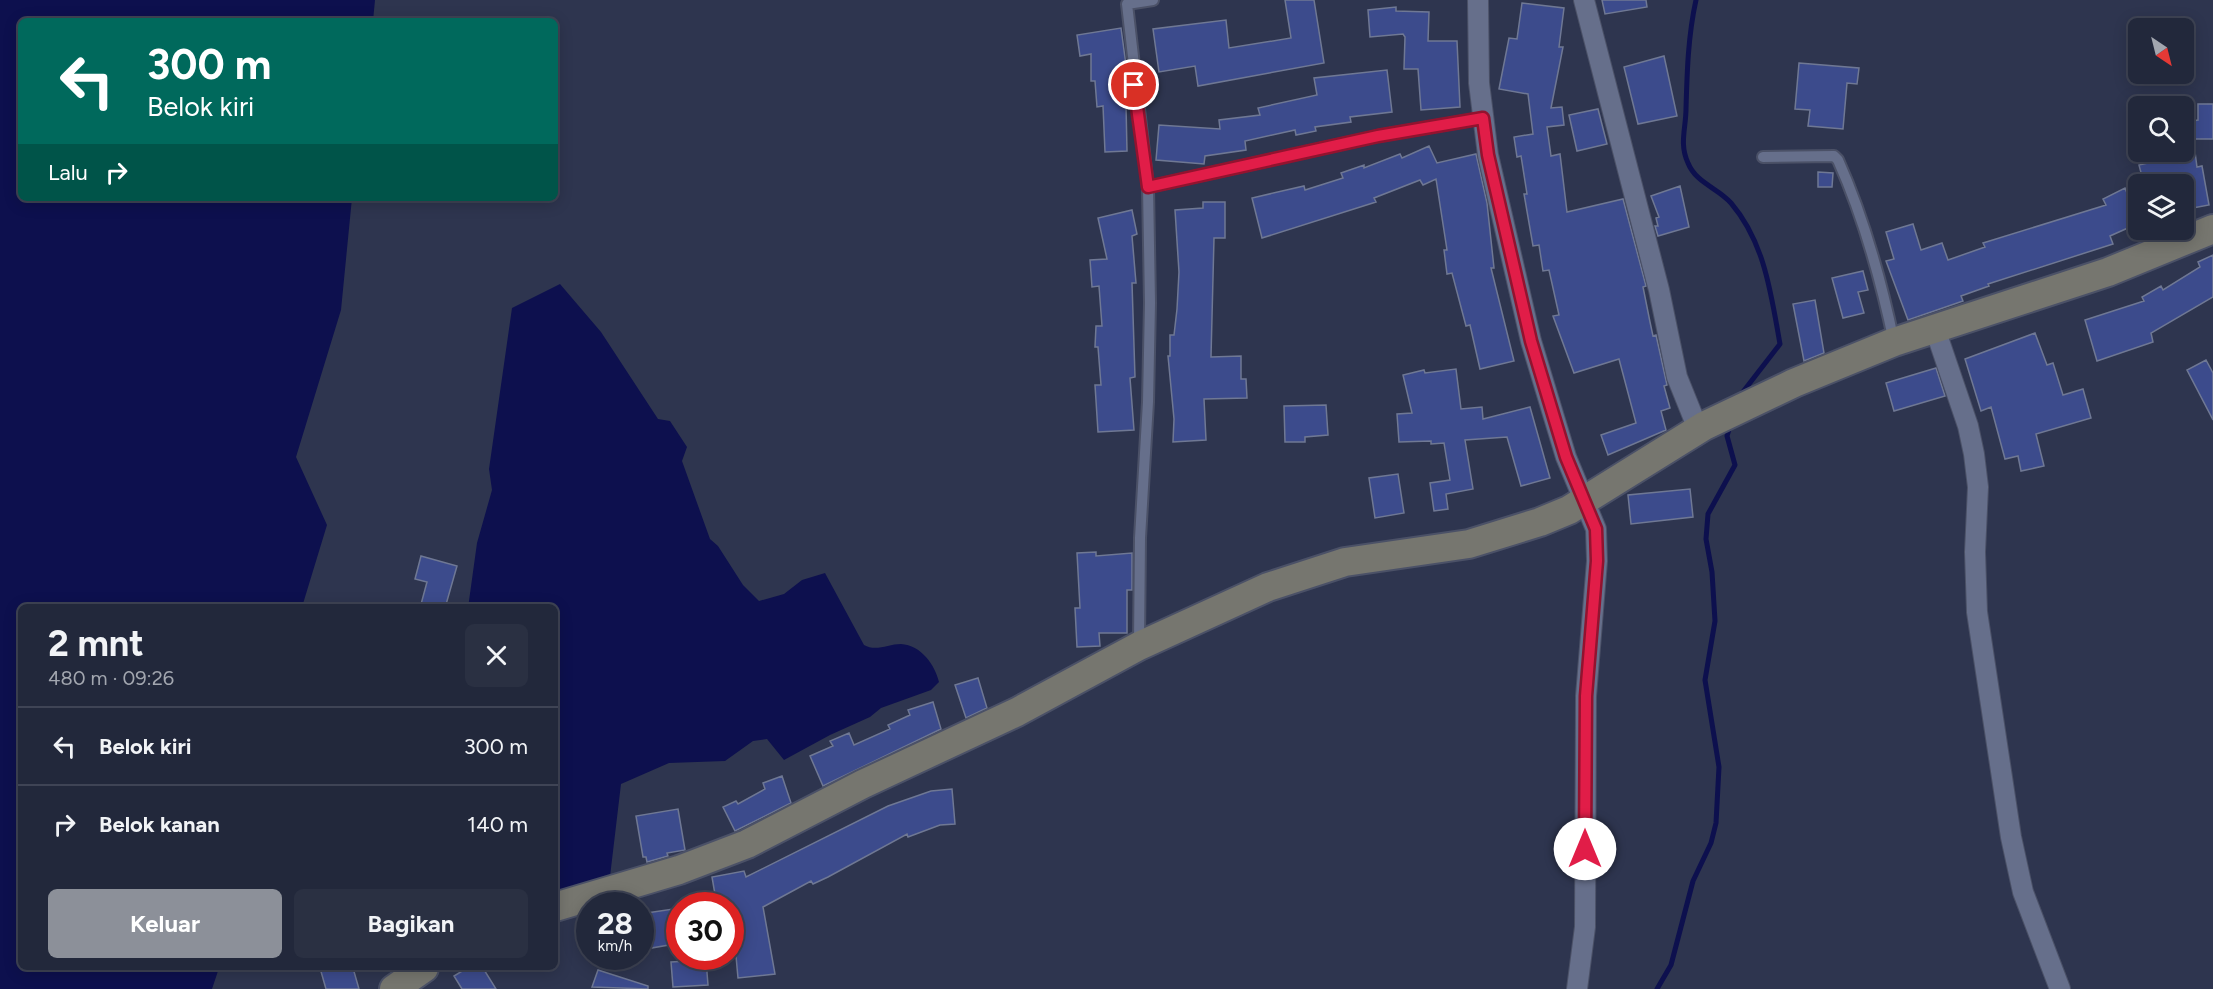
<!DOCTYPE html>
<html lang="id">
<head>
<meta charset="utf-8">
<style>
	:root { --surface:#22283b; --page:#2a3042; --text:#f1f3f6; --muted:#a2a6af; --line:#3f4455; --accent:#8c9099 }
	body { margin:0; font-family:Figtree,sans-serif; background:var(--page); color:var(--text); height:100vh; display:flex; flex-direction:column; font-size:22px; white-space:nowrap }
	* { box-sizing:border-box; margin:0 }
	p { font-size:20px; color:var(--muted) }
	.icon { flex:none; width:33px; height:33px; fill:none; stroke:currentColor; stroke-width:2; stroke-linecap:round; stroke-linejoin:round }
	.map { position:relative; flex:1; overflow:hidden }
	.details { position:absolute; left:18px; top:604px; width:540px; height:366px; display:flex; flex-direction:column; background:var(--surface); border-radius:9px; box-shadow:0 3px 15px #0003,0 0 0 2px var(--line) }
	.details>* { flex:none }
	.hud { position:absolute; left:18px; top:18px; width:540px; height:183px; border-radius:9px; box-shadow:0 3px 15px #0003,0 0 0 2px var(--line); background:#00695c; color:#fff; overflow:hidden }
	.needle { width:39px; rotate:145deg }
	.buttons { position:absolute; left:2128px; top:18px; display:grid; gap:12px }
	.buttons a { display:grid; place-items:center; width:66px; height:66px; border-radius:9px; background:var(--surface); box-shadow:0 3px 15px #0003,0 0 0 2px var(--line); font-size:30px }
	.speed { position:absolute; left:576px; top:892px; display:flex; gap:12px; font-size:30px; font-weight:700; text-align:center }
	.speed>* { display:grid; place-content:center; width:78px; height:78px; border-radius:50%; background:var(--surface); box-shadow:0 3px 15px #0003,0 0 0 2px var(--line); line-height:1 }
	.speed small { font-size:15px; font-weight:400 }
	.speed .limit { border:9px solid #d22; background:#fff; color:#111 }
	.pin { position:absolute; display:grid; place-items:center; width:51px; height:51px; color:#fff; margin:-26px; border:3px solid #fff; border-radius:50%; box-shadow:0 2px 6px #0007 }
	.me { position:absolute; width:66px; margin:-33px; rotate:0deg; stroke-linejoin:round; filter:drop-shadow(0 0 4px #0008) }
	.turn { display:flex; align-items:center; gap:21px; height:126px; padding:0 30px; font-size:27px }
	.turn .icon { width:78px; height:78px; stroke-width:2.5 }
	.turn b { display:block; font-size:42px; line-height:51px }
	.then { display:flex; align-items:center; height:57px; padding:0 30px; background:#0003; gap:12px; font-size:22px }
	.round { display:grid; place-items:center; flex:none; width:63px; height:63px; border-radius:9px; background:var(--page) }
	.head { display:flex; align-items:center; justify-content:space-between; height:102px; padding:0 30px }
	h1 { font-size:36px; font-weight:700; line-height:45px }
	.action { display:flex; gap:12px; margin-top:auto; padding:12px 30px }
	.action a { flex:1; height:69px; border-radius:9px; background:var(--accent); color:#fff; font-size:24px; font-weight:700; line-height:69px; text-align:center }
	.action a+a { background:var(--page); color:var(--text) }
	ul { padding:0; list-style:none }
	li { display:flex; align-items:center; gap:18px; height:78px; padding:0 30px; border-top:2px solid var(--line) }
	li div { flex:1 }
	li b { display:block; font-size:22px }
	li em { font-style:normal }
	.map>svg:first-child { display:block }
</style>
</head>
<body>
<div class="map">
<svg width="2213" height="989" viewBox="0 0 2213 989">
	<rect width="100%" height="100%" fill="#2e354f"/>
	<path fill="#0d104e" d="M 0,0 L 375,0 L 373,21 L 21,21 L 21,198 L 352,198 L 341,310 L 296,457 L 327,525 L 302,607 L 21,608 L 21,968 L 219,968 L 212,989 L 0,989 Z
		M 560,284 L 601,332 L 658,419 L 670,421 L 687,447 L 682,461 L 710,539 L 718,546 L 743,585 L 759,601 L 784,594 L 802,580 L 825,573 L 864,645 C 876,652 888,644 901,644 C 921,645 935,665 939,682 L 931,690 L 881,708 L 870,717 L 830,735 L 784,760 L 767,739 L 753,741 L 725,761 L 669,763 L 621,784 L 609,885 L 558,900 L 555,865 L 555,608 L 468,608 L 477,543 L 492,490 L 489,469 L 512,308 Z"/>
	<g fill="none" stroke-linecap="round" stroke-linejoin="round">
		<path stroke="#0d104e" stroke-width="5" d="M 1696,0 C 1688,36 1687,73 1686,109 C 1686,128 1679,144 1688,163 C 1696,183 1718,188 1731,203 C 1765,243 1771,294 1780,344 L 1739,397
			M 1657,989 L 1671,965 L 1693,881 L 1711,843 L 1716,823 L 1719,767 L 1705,680 L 1715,621 L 1712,572 L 1706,539 L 1708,514 L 1735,465 L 1727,436 L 1731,423"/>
	</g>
	<path fill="#3c4b8c" stroke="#6f7894" stroke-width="1.5" d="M 1285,0 L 1314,0 L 1324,63 L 1198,86 L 1195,66 L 1159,72 L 1153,29 L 1226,20 L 1229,48 L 1291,38 Z
		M 1602,0 L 1646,0 L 1647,7 L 1605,14 Z
		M 1522,3 L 1564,8 L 1559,47 L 1563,47 L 1551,108 L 1562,107 L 1564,125 L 1547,127 L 1551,156 L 1560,154 L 1567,212 L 1623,199 L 1646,286 L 1643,287 L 1650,322 L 1653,336 L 1656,335 L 1667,385 L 1664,386 L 1670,408 L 1661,411 L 1666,430 L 1608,455 L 1601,435 L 1636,423 L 1619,359 L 1574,373 L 1553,316 L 1559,315 L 1549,270 L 1543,271 L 1539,245 L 1533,246 L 1524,194 L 1527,194 L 1521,156 L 1517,157 L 1514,137 L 1533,134 L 1528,94 L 1499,89 L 1509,38 L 1517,39 Z
		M 1396,7 L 1396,11 L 1429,12 L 1428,41 L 1457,41 L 1460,107 L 1421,110 L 1418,69 L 1404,69 L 1405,37 L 1403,34 L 1370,37 L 1368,10 Z
		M 1121,28 L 1128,80 L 1128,104 L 1126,105 L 1127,151 L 1105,152 L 1103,106 L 1097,107 L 1095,81 L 1091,81 L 1091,54 L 1080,56 L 1077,35 Z
		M 1664,56 L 1677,116 L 1638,124 L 1624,67 Z
		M 1799,63 L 1859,68 L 1857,84 L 1847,83 L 1843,129 L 1808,126 L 1810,110 L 1795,109 Z
		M 1387,70 L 1392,112 L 1350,117 L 1351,122 L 1315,127 L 1316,131 L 1296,135 L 1295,130 L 1245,141 L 1246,150 L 1205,156 L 1204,164 L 1156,160 L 1159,125 L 1220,129 L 1219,120 L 1260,115 L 1258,108 L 1317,95 L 1314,78 Z
		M 2198,104 L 2213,104 L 2213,139 L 2184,139 L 2184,122 L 2198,120 Z
		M 1598,109 L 1607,144 L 1577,151 L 1569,115 Z
		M 1429,146 L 1437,163 L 1476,154 L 1487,203 L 1494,268 L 1491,268 L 1514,361 L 1480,369 L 1470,325 L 1466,326 L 1452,273 L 1447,274 L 1444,250 L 1447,250 L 1436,179 L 1423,185 L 1420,180 L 1374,198 L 1376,202 L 1262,238 L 1252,198 L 1304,186 L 1305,190 L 1343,178 L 1341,173 L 1364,165 L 1364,168 L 1400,154 L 1402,158 Z
		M 2175,152 L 2195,152 L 2197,167 L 2202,166 L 2209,205 L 2187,209 L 2184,184 L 2144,184 L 2139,165 L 2175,157 Z
		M 1818,172 L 1833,173 L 1832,187 L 1818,187 Z
		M 1680,186 L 1689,227 L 1658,236 L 1655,226 L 1658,226 L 1656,218 L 1659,217 L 1651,196 Z
		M 2125,188 L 2139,223 L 2110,236 L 2113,244 L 1988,284 L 1989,286 L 1961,296 L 1963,301 L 1908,320 L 1886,261 L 1894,259 L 1886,232 L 1913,224 L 1921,250 L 1942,243 L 1948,260 L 1985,247 L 1983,243 L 2106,205 L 2103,199 Z
		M 1203,202 L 1225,202 L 1225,238 L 1214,238 L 1211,357 L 1241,356 L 1241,379 L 1246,379 L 1247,398 L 1204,399 L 1206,440 L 1173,442 L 1174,419 L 1168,356 L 1170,356 L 1170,335 L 1174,335 L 1177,309 L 1179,272 L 1175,210 L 1203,208 Z
		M 1132,210 L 1137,234 L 1132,236 L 1136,283 L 1132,283 L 1135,377 L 1130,378 L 1134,430 L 1098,432 L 1095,385 L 1101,385 L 1098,347 L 1095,347 L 1096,326 L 1102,326 L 1099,286 L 1092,287 L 1090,260 L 1107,259 L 1098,218 Z
		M 2213,255 L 2213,297 L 2151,333 L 2153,342 L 2097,361 L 2085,320 L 2144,301 L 2142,297 L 2161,286 L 2163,290 L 2200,267 L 2198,262 Z
		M 1863,271 L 1868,290 L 1858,292 L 1864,313 L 1843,318 L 1832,278 Z
		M 1815,300 L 1824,353 L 1804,361 L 1793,304 Z
		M 2035,333 L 2047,365 L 2053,363 L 2063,395 L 2083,389 L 2091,418 L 2036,434 L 2044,466 L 2021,471 L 2018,456 L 2005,459 L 1991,407 L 1981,411 L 1965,359 Z
		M 2206,360 L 2213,373 L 2213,420 L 2187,370 Z
		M 1936,368 L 1945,396 L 1894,411 L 1886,383 Z
		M 1456,369 L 1461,409 L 1482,407 L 1483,419 L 1530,407 L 1550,478 L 1521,486 L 1507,437 L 1465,440 L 1473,489 L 1446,494 L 1448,509 L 1434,511 L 1430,483 L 1450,480 L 1444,443 L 1431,444 L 1431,441 L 1399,442 L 1397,414 L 1412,413 L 1403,375 L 1424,370 L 1425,373 Z
		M 1326,405 L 1328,435 L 1305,437 L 1305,442 L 1285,442 L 1284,406 Z
		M 1398,474 L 1404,513 L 1375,518 L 1369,478 Z
		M 1690,489 L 1693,517 L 1631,524 L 1628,495 Z
		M 1096,552 L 1096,556 L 1132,553 L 1132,590 L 1127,590 L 1127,633 L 1099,633 L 1100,646 L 1077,647 L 1075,608 L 1080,608 L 1077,553 Z
		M 421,556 L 457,566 L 445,608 L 420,608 L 427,582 L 415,579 Z
		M 978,678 L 987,708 L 966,718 L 955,685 Z
		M 933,702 L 941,729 L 823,786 L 810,756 L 833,746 L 830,741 L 849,733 L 854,745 L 890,729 L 888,725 L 910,715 L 908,710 Z
		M 782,776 L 791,803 L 735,831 L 723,807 L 736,801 L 738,804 L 765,789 L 763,783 Z
		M 952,789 L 955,824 L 940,825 L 908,837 L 907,834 L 828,877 L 813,884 L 811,881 L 763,907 L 775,974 L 738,978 L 736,956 L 733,956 L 730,903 L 717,906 L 712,877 L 744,871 L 746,877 L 888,806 L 931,791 Z
		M 678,809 L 685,850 L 667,853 L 668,856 L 647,862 L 646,857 L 643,857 L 636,816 Z
		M 680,908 L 680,943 L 640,950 L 640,914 Z
		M 706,960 L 708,985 L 673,987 L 671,962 Z
		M 320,968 L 353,968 L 359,989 L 326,989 Z
		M 467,968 L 483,968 L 496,989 L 462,989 L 454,976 Z
		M 598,970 L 648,986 L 648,989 L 592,987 Z"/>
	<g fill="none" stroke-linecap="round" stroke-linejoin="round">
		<defs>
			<path id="service" d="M 1763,157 L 1834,156 L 1838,160 C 1864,218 1881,280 1894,342
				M 1148,187 L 1378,136 L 1483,118
				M 1139,643 L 1140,538 L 1148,402 L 1150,303 L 1148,187 L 1127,4 L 1153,0"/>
			<path id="minor" d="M 1478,0 L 1479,83 L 1488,155 L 1531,341 L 1566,457 L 1596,529 L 1597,561 L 1586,696 L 1585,927 L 1577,989
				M 1584,0 L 1659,290 L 1677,377 L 1698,429
				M 1935,329 L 1968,426 L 1974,454 L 1978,487 L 1975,552 L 1977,612 L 2011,837 L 2023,892 L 2060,989"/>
			<path id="secondary" d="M 555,907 L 679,870 L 747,844 L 863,784 L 1017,712 L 1139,646 L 1268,587 L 1345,562 L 1469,544 L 1540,522 L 1569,510 L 1704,426 L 1794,383 L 1894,342 L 2108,272 L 2213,229
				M 394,989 L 424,968"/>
		</defs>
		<use href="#service" stroke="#4b5167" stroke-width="14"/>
		<use href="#minor" stroke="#4b5167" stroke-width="22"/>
		<use href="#secondary" stroke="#4b5167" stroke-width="32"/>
		<use href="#service" stroke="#666f8b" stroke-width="10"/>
		<use href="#minor" stroke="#666f8b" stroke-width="20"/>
		<use href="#secondary" stroke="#76766f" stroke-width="28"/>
	</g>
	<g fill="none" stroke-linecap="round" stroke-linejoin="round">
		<defs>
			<path id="route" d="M 1134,85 L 1148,187 L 1378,136 L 1483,118 L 1488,155 L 1531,341 L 1566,457 L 1596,529 L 1597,561 L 1586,696 L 1585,849"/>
		</defs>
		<use href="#route" stroke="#92132f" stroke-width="15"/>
		<use href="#route" stroke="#e11d48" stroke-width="10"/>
	</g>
</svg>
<div class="buttons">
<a><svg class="needle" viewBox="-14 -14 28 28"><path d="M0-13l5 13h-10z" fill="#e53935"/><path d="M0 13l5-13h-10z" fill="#a2a6af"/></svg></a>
<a><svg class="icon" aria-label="search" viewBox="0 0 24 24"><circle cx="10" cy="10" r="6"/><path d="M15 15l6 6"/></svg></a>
<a><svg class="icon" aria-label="layers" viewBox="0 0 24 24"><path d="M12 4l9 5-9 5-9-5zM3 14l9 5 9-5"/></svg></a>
</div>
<div class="speed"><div>28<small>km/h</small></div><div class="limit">30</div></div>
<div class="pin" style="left:1134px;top:85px;background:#d93025"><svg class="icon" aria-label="arrive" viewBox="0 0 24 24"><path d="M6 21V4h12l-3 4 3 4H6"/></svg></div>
<svg class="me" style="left:1585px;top:849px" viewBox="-20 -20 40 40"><circle r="19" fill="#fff"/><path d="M0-13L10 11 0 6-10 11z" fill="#e11d48"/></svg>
<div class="hud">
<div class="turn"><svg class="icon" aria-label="left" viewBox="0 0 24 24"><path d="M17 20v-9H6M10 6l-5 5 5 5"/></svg><div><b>300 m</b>Belok kiri</div></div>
<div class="then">Lalu<svg class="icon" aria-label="right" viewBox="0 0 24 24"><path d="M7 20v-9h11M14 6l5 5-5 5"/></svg></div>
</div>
<section class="details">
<div class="head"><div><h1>2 mnt</h1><p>480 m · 09:26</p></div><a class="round"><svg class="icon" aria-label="close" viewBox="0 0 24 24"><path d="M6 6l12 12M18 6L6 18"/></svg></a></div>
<ul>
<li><svg class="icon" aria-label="left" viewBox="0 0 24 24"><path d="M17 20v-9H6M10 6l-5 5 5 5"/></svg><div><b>Belok kiri</b></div><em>300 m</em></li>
<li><svg class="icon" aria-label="right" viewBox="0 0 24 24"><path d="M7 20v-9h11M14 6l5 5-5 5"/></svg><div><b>Belok kanan</b></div><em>140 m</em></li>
</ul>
<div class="action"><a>Keluar</a><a>Bagikan</a></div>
</section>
</div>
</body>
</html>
